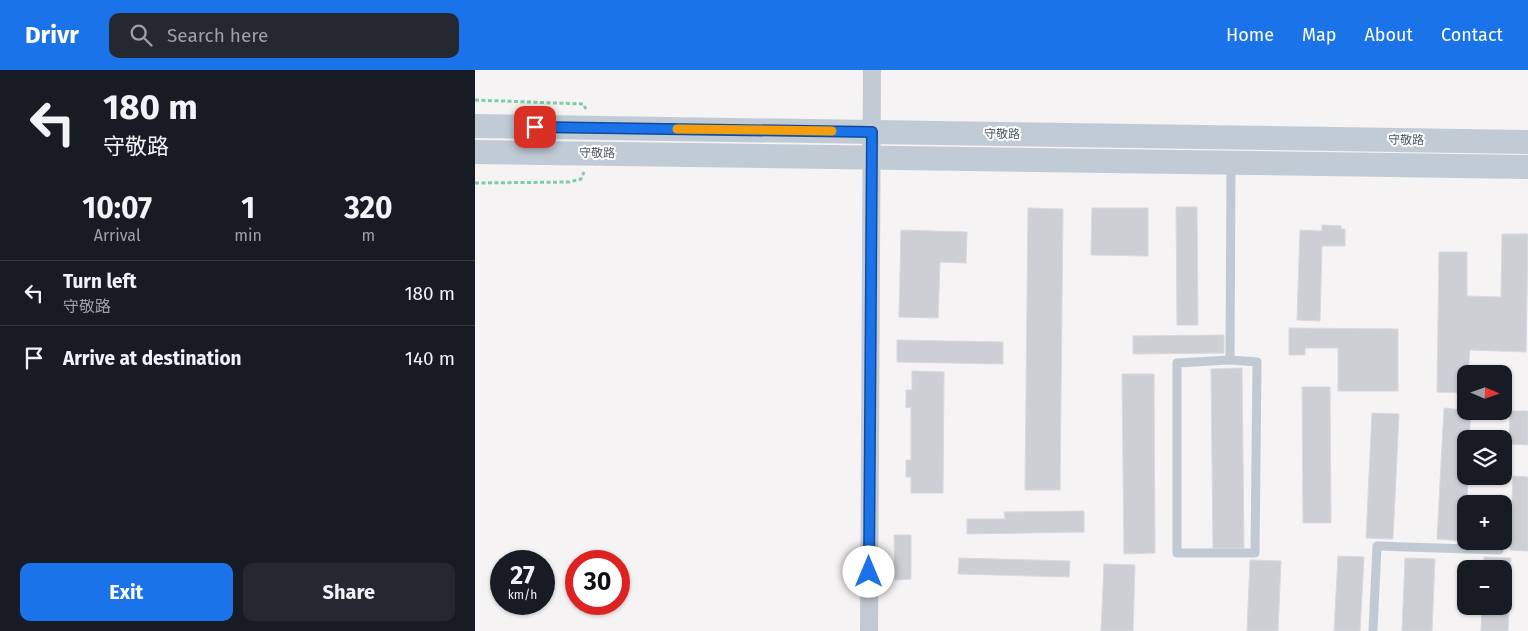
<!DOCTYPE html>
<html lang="en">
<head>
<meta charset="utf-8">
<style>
	:root { --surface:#171b24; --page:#242831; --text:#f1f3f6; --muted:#9ea1a6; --line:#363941; --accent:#1a73e8 }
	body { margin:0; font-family:"Fira Sans","Noto Sans SC",sans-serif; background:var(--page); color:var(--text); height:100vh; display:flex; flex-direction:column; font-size:19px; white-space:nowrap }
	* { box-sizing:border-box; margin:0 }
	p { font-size:16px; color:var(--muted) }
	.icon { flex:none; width:28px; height:28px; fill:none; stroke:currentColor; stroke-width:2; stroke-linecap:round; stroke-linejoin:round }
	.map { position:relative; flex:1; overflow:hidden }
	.side { display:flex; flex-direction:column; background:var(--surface); width:475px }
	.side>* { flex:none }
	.banner { background:#171b24; color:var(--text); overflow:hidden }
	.needle { width:32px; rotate:92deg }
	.buttons { position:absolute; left:982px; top:295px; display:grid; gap:10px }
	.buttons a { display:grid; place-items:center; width:55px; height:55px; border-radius:10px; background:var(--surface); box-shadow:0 1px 4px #0004; font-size:25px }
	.speed { position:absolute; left:15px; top:480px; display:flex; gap:10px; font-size:25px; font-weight:700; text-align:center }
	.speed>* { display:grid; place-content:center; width:65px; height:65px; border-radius:50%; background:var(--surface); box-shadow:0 1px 4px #0004; line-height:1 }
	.speed small { font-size:12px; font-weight:400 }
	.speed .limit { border:8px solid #d22; background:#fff; color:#111 }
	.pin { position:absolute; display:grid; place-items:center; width:42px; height:42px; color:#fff; margin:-21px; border-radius:10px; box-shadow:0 2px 8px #0006 }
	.me { position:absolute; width:55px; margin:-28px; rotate:0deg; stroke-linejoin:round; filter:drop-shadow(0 0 4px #0008) }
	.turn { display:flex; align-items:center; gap:18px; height:105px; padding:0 20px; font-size:22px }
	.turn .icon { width:65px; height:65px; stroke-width:2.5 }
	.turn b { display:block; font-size:35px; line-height:42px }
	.eta { display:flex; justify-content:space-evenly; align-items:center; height:85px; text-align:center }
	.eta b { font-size:30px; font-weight:700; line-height:35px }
	.cta { display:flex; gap:10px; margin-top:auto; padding:10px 20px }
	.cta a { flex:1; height:58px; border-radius:10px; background:var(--accent); color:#fff; font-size:20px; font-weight:700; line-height:58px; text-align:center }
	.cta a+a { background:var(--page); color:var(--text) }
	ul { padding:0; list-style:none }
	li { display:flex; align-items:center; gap:15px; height:65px; padding:0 20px; border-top:1px solid var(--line) }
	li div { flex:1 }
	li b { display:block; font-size:19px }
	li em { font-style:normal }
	header { display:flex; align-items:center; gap:30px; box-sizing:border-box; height:70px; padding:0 25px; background:var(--accent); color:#fff }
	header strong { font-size:24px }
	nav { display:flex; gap:28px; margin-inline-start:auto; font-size:18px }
	.search { width:350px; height:45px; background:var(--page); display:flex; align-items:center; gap:12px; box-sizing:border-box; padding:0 18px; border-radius:10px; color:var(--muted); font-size:19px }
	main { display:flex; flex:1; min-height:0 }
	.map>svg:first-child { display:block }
</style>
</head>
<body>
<header>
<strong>Drivr</strong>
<div class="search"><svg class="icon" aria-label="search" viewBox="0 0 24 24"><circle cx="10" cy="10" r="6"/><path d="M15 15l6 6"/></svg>Search here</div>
<nav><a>Home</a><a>Map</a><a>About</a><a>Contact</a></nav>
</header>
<main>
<section class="side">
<div class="banner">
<div class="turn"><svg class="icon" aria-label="left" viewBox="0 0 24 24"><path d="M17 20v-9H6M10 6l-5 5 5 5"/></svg><div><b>180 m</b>守敬路</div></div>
</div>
<div class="eta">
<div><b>10:07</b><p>Arrival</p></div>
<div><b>1</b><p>min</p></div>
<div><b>320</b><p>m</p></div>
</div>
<ul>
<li><svg class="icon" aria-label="left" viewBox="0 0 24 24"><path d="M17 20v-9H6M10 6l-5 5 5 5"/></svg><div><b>Turn left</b><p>守敬路</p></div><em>180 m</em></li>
<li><svg class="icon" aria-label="arrive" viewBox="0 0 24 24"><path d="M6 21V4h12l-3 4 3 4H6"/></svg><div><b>Arrive at destination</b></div><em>140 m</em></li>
</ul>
<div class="cta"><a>Exit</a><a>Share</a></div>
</section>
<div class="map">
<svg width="1053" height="561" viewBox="0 0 1053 561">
	<rect width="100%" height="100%" fill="#f5f3f3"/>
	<path fill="#cdcfd5" stroke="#d7d9de" d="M 701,137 L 722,137 L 723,255 L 702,255 Z
		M 553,138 L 588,139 L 585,420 L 550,420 Z
		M 617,138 L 673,138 L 673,186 L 616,185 Z
		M 847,155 L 866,156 L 866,159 L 870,159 L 870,176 L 847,176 L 845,251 L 822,250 L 825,160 L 847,161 Z
		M 426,160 L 492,162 L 491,193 L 465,192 L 463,248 L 424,247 Z
		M 1027,164 L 1053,164 L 1051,282 L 995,280 L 991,323 L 962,322 L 964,182 L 992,182 L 992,226 L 1026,227 Z
		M 814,258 L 923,259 L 923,321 L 863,321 L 863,278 L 830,278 L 830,285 L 814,285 Z
		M 749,265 L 749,283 L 658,284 L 658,266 Z
		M 422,270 L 528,272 L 528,294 L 422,292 Z
		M 767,298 L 769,478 L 738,478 L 736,299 Z
		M 437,301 L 469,302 L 468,423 L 436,423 L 436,407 L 431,407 L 431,390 L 436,390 L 436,337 L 431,338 L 431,320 L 437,320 Z
		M 647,304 L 679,304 L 680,483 L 649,484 Z
		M 827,317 L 855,317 L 856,453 L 828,453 Z
		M 969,338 L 996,341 L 994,369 L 991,369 L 993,406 L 990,471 L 962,469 Z
		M 1035,341 L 1053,341 L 1053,375 L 1034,374 Z
		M 897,343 L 924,344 L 918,469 L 891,468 Z
		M 1038,406 L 1053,407 L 1053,481 L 1035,480 Z
		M 609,441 L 609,462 L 492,464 L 492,449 L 530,449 L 529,442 Z
		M 419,465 L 436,465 L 436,509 L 420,510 Z
		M 863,486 L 889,487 L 885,561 L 859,561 Z
		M 1009,487 L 1036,488 L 1033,561 L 1006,561 L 1007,536 L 1029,536 L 1029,499 L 1009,499 Z
		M 484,488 L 595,491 L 594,507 L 483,504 Z
		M 930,488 L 960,489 L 957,561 L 927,561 Z
		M 775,490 L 806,491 L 803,561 L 772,561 Z
		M 629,494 L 660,495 L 658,561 L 626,561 Z"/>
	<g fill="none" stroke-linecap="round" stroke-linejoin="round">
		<path stroke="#7ad0a6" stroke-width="3" stroke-dasharray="4 2.5" stroke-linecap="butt" d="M 0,30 L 108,34 L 111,39
			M 0,113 L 94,112 L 106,109 L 109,102"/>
		<path stroke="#c1cad2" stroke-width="9" d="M 755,290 L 782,292 L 780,483 L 702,483 L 702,293 Z
			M 755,290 L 756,93
			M 898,561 L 902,476 L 1024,480"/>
		<path stroke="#c1cad2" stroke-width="18" d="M 394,561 L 397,0"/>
		<path stroke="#c1cbd6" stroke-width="24" d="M 0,56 L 1053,72
			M 0,82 L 1053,97"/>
	</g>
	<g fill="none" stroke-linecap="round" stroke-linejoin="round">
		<defs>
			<path id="route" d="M 60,57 L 397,62 L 394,502"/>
		</defs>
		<use href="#route" stroke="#114b97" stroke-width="12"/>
		<use href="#route" stroke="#1a73e8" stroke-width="9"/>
		<path stroke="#f59e0b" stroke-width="9" d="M 202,59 L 357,61"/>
	</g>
	<g text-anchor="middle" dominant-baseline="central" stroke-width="4" stroke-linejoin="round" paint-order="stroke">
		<g font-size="12" fill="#4a5661" stroke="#fff">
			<text transform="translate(527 64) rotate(1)">守敬路</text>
			<text transform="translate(931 70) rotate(1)">守敬路</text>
			<text transform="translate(122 83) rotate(1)">守敬路</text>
		</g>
	</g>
</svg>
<div class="buttons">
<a><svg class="needle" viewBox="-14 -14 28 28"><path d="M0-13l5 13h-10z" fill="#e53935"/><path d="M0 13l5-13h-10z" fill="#9ea1a6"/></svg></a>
<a><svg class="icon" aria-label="layers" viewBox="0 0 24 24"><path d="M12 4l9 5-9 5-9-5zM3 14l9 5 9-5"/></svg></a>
<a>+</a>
<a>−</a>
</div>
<div class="speed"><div>27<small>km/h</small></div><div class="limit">30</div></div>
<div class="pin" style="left:60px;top:57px;background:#d93025"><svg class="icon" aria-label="arrive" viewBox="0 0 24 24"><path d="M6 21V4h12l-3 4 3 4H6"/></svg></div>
<svg class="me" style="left:394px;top:502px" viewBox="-20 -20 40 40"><circle r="19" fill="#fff"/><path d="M0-13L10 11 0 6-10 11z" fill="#1a73e8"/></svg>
</div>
</main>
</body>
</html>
